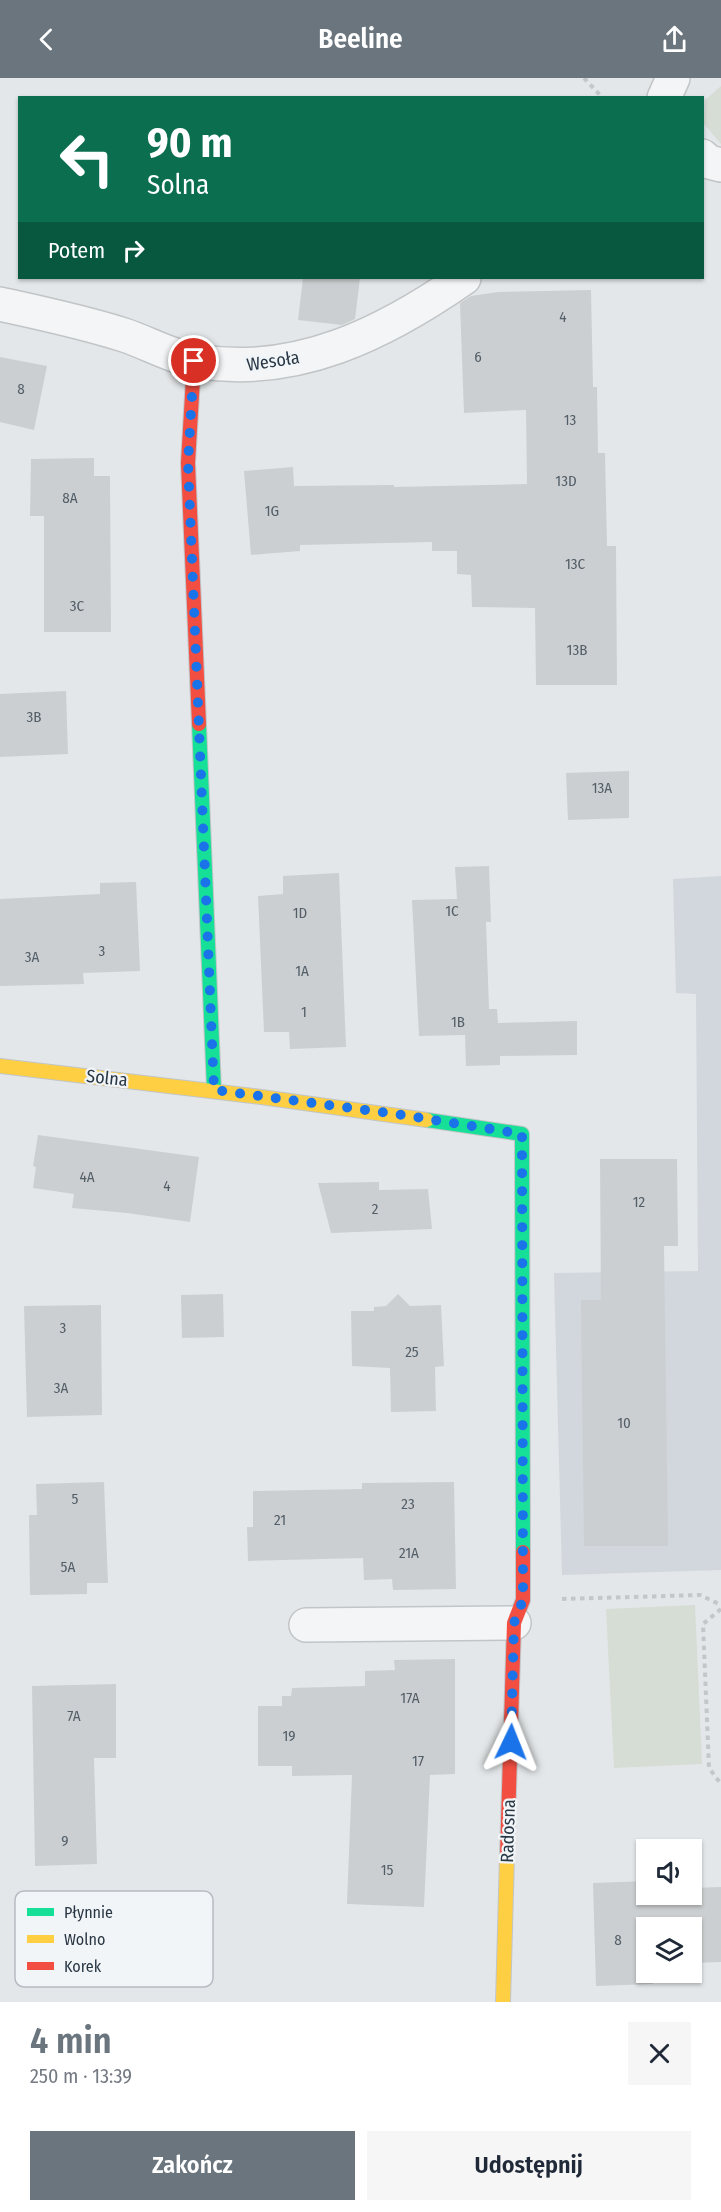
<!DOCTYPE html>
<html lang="pl">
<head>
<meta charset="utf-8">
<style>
	:root { --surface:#fff; --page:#f6f6f7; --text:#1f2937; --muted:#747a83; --accent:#6a757e }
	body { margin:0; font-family:"Fira Sans Condensed",sans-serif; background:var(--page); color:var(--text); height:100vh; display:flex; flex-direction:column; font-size:22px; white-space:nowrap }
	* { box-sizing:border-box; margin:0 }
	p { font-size:20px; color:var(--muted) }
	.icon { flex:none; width:33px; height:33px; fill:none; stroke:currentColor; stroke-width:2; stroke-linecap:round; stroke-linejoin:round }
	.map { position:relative; height:1924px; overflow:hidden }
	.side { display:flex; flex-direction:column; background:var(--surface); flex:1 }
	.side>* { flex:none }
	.guide { position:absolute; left:18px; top:18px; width:686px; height:183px; border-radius:0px; box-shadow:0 2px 4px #0004; background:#0b6e4f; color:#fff; overflow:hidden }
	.controls { position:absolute; left:636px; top:1761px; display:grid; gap:12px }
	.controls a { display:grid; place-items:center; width:66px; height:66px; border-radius:0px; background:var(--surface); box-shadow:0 2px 4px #0004; font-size:30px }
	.pin { position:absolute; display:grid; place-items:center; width:51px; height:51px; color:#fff; margin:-26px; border:3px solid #fff; border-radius:50%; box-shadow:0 2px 6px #0007 }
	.me { position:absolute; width:66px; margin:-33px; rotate:2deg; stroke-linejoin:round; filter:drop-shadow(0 0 4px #0008) }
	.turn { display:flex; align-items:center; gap:21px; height:126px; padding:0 30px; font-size:27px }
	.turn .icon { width:78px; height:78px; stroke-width:2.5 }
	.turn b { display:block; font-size:42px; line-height:51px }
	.then { display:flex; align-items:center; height:57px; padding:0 30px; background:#0003; gap:12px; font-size:22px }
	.round { display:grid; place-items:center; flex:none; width:63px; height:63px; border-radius:0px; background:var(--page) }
	.headline { display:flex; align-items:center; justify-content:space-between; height:102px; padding:0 30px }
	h1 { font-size:36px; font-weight:600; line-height:45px; color:var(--accent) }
	.primary-button { display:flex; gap:12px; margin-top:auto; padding:12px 30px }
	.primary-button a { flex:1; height:69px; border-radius:0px; background:var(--accent); color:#fff; font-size:24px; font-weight:600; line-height:69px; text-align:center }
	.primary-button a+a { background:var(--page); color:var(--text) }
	header { display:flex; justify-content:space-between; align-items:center; height:78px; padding:0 30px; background:var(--accent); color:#fff; font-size:27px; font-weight:600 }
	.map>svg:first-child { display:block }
</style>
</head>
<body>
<header><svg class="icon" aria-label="back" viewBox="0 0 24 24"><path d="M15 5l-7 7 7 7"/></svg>Beeline<svg class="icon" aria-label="share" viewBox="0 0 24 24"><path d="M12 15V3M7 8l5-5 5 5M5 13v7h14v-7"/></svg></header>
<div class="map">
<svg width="721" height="1924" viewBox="0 0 721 1924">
	<rect width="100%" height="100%" fill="#e4e7e9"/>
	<path fill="#d1d7dc" d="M 721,798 L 721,1492 L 562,1497 L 554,1195 L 698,1193 L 696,916 L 676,915 L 673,801 Z"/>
	<path fill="#d6ddd4" d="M 721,8 L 721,66 L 704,46 L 705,22 Z
		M 695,1527 L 702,1686 L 614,1690 L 606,1531 Z"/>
	<path fill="#cccfd1" d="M 303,200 L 360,200 L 355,241 L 342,247 L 298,242 Z
		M 591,212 L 593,309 L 597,309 L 598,375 L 605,375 L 607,468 L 616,468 L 617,607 L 536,607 L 535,530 L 472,529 L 471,497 L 457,496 L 457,473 L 432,473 L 432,464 L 300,467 L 300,473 L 251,477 L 244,393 L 293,389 L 294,408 L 394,407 L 394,409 L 527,406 L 526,332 L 464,335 L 460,225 L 471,218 L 498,214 Z
		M 0,279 L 47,288 L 34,352 L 0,344 Z
		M 94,380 L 94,398 L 110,398 L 111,554 L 44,554 L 44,438 L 30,438 L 31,381 Z
		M 66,613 L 68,676 L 0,679 L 0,616 Z
		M 629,693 L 629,740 L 568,742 L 566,695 Z
		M 489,788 L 491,844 L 486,844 L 489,931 L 497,931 L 498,945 L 577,943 L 577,977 L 500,978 L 500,987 L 466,988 L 465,957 L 419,958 L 412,822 L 457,821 L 455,789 Z
		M 339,795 L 346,969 L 290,971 L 289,954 L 264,954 L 258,818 L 283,816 L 283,798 Z
		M 136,804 L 140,893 L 83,895 L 84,906 L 0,908 L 0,821 L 100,816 L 100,805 Z
		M 38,1057 L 199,1079 L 190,1144 L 127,1135 L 72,1130 L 74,1116 L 33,1110 L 36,1089 L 33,1088 Z
		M 600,1081 L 677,1081 L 678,1168 L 664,1168 L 668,1468 L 584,1468 L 581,1222 L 601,1222 Z
		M 379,1104 L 379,1112 L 428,1111 L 432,1151 L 331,1155 L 318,1105 Z
		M 223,1216 L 224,1259 L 182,1260 L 181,1217 Z
		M 398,1216 L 410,1228 L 441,1227 L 444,1288 L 435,1289 L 436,1333 L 391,1334 L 390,1290 L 352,1288 L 351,1233 L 374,1233 L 374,1229 L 386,1228 Z
		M 101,1227 L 102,1337 L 27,1339 L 24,1228 Z
		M 104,1404 L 108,1505 L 87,1505 L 87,1516 L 30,1517 L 29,1437 L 37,1437 L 36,1406 Z
		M 454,1404 L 456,1511 L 393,1512 L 392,1501 L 364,1502 L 363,1480 L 248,1483 L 247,1449 L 253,1449 L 253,1413 L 362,1411 L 362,1405 Z
		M 455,1581 L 455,1696 L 430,1697 L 424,1829 L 347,1826 L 352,1697 L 292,1698 L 292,1688 L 258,1688 L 258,1628 L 282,1628 L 282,1618 L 291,1618 L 292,1610 L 365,1608 L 365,1593 L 395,1592 L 394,1582 Z
		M 116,1606 L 116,1680 L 94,1680 L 97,1786 L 35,1788 L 32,1608 Z
		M 646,1803 L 646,1816 L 692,1816 L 692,1810 L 721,1809 L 721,1884 L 692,1885 L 692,1850 L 646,1850 L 646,1894 L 653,1894 L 653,1906 L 596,1908 L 593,1805 Z"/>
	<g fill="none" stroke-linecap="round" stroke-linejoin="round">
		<defs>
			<path id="street" d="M 664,20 L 673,0
				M 702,78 L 709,84 L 721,87
				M 0,226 C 41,235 84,244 124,257 C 148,265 172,279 197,283 C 296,300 385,255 464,200
				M 306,1547 L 514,1545"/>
			<path id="fast" d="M 199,646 L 214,1012
				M 427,1042 L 522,1056 L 523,1474"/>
			<path id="slow" d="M 0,988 L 261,1019 L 427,1042
				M 503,1924 L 507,1778"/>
			<path id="jam" d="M 194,283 L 188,385 L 199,646
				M 507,1778 L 514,1545 L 523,1522 L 523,1474"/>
		</defs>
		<use href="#street" stroke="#c2c5c7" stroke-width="36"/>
		<use href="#fast" stroke="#c2c5c7" stroke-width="16"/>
		<use href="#slow" stroke="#c2c5c7" stroke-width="16"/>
		<use href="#jam" stroke="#c2c5c7" stroke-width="16"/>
		<path stroke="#c3c7c9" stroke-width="4" stroke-dasharray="4.5 4.5" stroke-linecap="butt" d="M 584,0 L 603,20
			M 562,1521 L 700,1517 L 721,1527
			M 721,1531 L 703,1546 L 709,1690 L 721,1706"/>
		<use href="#street" stroke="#f3f5f6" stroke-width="33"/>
		<use href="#fast" stroke="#16e098" stroke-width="14"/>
		<use href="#slow" stroke="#ffcf43" stroke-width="14"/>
		<use href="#jam" stroke="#f24e42" stroke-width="14"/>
	</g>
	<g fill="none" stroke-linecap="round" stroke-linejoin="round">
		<path stroke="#1a73e8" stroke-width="10" stroke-dasharray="0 18" d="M 194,283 L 188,385 L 214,1012 L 396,1036 L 522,1056 L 523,1522 L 514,1545 L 511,1664"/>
	</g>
	<g text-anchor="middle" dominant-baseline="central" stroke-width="4.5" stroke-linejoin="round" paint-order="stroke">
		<g font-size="15" fill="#525e68">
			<text x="563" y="239">4</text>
			<text x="478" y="279">6</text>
			<text x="21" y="311">8</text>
			<text x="570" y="342">13</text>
			<text x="566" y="403">13D</text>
			<text x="70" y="420">8A</text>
			<text x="272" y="433">1G</text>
			<text x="575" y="486">13C</text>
			<text x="77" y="528">3C</text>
			<text x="577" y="572">13B</text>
			<text x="34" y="639">3B</text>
			<text x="602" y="710">13A</text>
			<text x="452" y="833">1C</text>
			<text x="300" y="835">1D</text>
			<text x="102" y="873">3</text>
			<text x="32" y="879">3A</text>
			<text x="302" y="893">1A</text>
			<text x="304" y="934">1</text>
			<text x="458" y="944">1B</text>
			<text x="87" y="1099">4A</text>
			<text x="167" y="1108">4</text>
			<text x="639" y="1124">12</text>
			<text x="375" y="1131">2</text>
			<text x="63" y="1250">3</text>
			<text x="412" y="1274">25</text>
			<text x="61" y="1310">3A</text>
			<text x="624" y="1345">10</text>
			<text x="75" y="1421">5</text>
			<text x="408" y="1426">23</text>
			<text x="280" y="1442">21</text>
			<text x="409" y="1475">21A</text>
			<text x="68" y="1489">5A</text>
			<text x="410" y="1620">17A</text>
			<text x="74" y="1638">7A</text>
			<text x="289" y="1658">19</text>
			<text x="418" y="1683">17</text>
			<text x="65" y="1763">9</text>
			<text x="387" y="1792">15</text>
			<text x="618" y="1862">8</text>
		</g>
		<g font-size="18" fill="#293744" stroke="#f1f5f8">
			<text transform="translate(273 283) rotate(-9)">Wesoła</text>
			<text transform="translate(107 1000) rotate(6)">Solna</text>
			<text transform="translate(508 1753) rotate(-88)">Radosna</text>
		</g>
	</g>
	<rect x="15" y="1813" width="198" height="96" rx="9" fill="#f1f5f8" stroke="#b5bcc2" stroke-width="1.5"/>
	<rect x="27" y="1830" width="27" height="8" fill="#16e098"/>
	<rect x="27" y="1857" width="27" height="8" fill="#ffcf43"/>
	<rect x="27" y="1884" width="27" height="8" fill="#f24e42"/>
	<g font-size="16" fill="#293744">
		<text x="64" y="1840">Płynnie</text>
		<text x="64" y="1867">Wolno</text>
		<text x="64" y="1894">Korek</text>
	</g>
</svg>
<div class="controls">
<a><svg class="icon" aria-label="sound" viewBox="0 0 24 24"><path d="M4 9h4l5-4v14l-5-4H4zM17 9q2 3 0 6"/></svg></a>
<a><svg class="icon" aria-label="layers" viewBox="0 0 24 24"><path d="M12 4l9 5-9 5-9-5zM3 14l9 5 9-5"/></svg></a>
</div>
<div class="pin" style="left:194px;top:283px;background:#d93025"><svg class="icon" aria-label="arrive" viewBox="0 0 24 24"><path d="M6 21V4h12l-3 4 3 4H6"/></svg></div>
<svg class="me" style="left:511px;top:1664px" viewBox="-20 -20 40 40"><path d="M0-17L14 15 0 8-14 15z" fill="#1a73e8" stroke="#fff" stroke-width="4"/></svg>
<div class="guide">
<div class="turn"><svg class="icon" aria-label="left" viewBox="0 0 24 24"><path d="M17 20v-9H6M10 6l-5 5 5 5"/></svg><div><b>90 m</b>Solna</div></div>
<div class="then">Potem<svg class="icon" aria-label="right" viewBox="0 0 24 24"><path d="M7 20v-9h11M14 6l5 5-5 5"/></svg></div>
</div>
</div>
<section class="side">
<div class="headline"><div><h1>4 min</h1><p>250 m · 13:39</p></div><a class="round"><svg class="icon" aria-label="close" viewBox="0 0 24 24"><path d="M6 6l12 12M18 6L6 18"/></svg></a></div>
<div class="primary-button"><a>Zakończ</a><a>Udostępnij</a></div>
</section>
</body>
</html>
